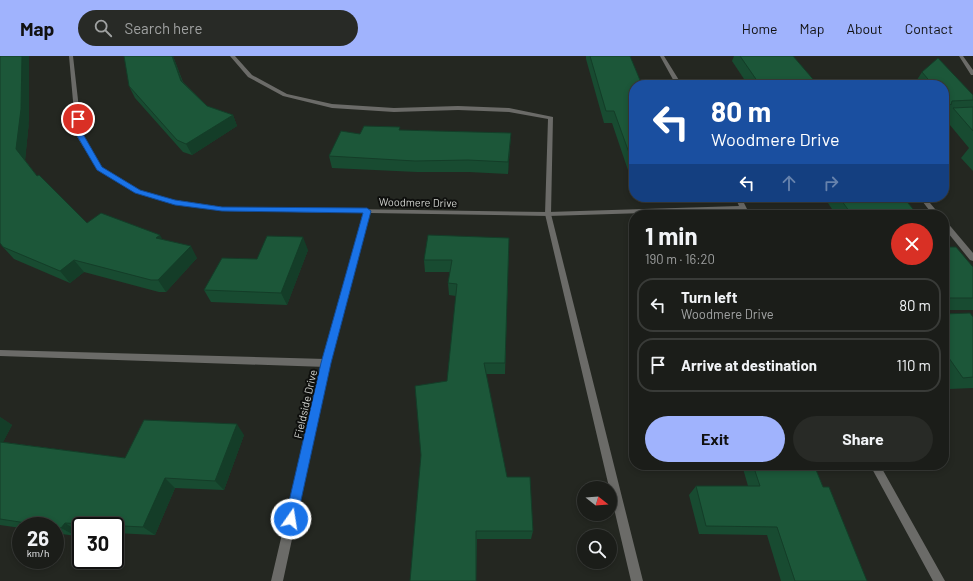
<!DOCTYPE html>
<html lang="en">
<head>
<meta charset="utf-8">
<style>
	:root { --surface:#1b1d19; --page:#282a26; --text:#f1f3f6; --muted:#a0a2a2; --line:#393b38; --accent:#a0b3fd }
	body { margin:0; font-family:Barlow,sans-serif; background:var(--page); color:var(--text); height:100vh; display:flex; flex-direction:column; font-size:15px; white-space:nowrap }
	* { box-sizing:border-box; margin:0 }
	p { font-size:13px; color:var(--muted) }
	.icon { flex:none; width:22px; height:22px; fill:none; stroke:currentColor; stroke-width:2; stroke-linecap:round; stroke-linejoin:round }
	.map { position:relative; flex:1; overflow:hidden }
	.panel { position:absolute; left:629px; top:154px; width:320px; height:260px; display:flex; flex-direction:column; background:var(--surface); border-radius:16px; box-shadow:0 2px 6px #0003,0 0 0 1px var(--line) }
	.panel>* { flex:none }
	.guide { position:absolute; left:629px; top:24px; width:320px; height:122px; border-radius:16px; box-shadow:0 2px 6px #0003,0 0 0 1px var(--line); background:#1a4fa0; color:#fff; overflow:hidden }
	.needle { width:26px; rotate:107deg }
	.buttons { position:absolute; left:577px; top:425px; display:grid; gap:8px }
	.buttons a { display:grid; place-items:center; width:40px; height:40px; border-radius:50%; background:var(--surface); box-shadow:0 2px 6px #0003,0 0 0 1px var(--line); font-size:20px }
	.speed { position:absolute; left:12px; top:461px; display:flex; gap:8px; font-size:20px; font-weight:700; text-align:center }
	.speed>* { display:grid; place-content:center; width:52px; height:52px; border-radius:50%; background:var(--surface); box-shadow:0 2px 6px #0003,0 0 0 1px var(--line); line-height:1 }
	.speed small { font-size:10px; font-weight:400 }
	.speed .limit { border:2px solid #111; border-radius:6px; background:#fff; color:#111 }
	.pin { position:absolute; display:grid; place-items:center; width:34px; height:34px; color:#fff; margin:-17px; border:2px solid #fff; border-radius:50%; box-shadow:0 1px 4px #0007 }
	.me { position:absolute; width:44px; margin:-22px; rotate:13deg; stroke-linejoin:round; filter:drop-shadow(0 0 3px #0008) }
	.turn { display:flex; align-items:center; gap:14px; height:84px; padding:0 16px; font-size:18px }
	.turn .icon { width:52px; height:52px; stroke-width:2.5 }
	.turn b { display:block; font-size:28px; line-height:34px }
	.lanes { display:flex; align-items:center; height:38px; padding:0 16px; background:#0003; justify-content:center; gap:20px; direction:ltr }
	.lanes .off { opacity:.35 }
	.round { display:grid; place-items:center; flex:none; width:42px; height:42px; border-radius:21px; background:var(--page) }
	.summary { display:flex; align-items:center; justify-content:space-between; height:68px; padding:0 16px }
	h1 { font-size:24px; font-weight:700; line-height:30px }
	.cta { display:flex; gap:8px; margin-top:auto; padding:8px 16px }
	.cta a { flex:1; height:46px; border-radius:24px; background:var(--accent); color:#111; font-size:16px; font-weight:700; line-height:46px; text-align:center }
	.cta a+a { background:var(--page); color:var(--text) }
	ul { padding:0; list-style:none }
	li { display:flex; align-items:center; gap:12px; height:54px; margin:0 8px 6px; padding:0 8px; border:2px solid var(--line); border-radius:16px }
	li div { flex:1 }
	li b { display:block; font-size:15px }
	li em { font-style:normal }
	header { display:flex; align-items:center; gap:24px; box-sizing:border-box; height:56px; padding:0 20px; background:var(--accent); color:#111 }
	header strong { font-size:19px }
	nav { display:flex; gap:22px; margin-inline-start:auto; font-size:14px }
	.search { width:280px; height:36px; background:var(--page); display:flex; align-items:center; gap:10px; box-sizing:border-box; padding:0 14px; border-radius:22px; color:var(--muted); font-size:15px }
	.map>svg:first-child { display:block }
</style>
</head>
<body>
<header>
<strong>Map</strong>
<div class="search"><svg class="icon" aria-label="search" viewBox="0 0 24 24"><circle cx="10" cy="10" r="6"/><path d="M15 15l6 6"/></svg>Search here</div>
<nav><a>Home</a><a>Map</a><a>About</a><a>Contact</a></nav>
</header>
<div class="map">
<svg width="973" height="525" viewBox="0 0 973 525">
	<rect width="100%" height="100%" fill="#242721"/>
	<g fill="none" stroke-linecap="round" stroke-linejoin="round">
		<path fill="#6b6b68" fill-rule="evenodd" d="M 230,0 L 235,0 L 252,19 L 287,38 L 332,48 L 394,52 L 458,50 L 509,52 L 553,61 L 551,158 L 643,525 L 631,525 L 545,158 L 548,63 L 509,56 L 458,54 L 394,56 L 332,52 L 283,40 L 248,21 Z
			M 973,57 L 973,61 L 944,62 L 944,58 Z
			M 919,141 L 925,141 L 940,159 L 933,159 Z
			M 944,165 L 946,165 L 973,197 L 973,205 L 970,204 L 944,172 Z
			M 0,294 L 326,303 L 329,305 L 330,307 L 329,309 L 326,311 L 0,300 Z"/>
		<path fill="#6b6b68" fill-rule="evenodd" d="M 69,0 L 73,0 L 82,79 L 101,111 L 140,135 L 175,144 L 222,151 L 548,156 L 739,150 L 735,141 L 741,141 L 750,159 L 744,159 L 741,154 L 548,160 L 370,157 L 330,307 L 283,525 L 271,525 L 322,307 L 363,157 L 222,155 L 175,148 L 136,137 L 97,113 L 76,79 Z
			M 660,0 L 664,0 L 682,29 L 676,29 Z
			M 959,0 L 963,0 L 973,14 L 973,19 L 971,19 Z
			M 870,409 L 880,409 L 945,525 L 933,525 Z"/>
	</g>
	<path fill="#184b31" d="M 173,0 L 183,26 L 207,50 L 233,59 L 237,70 L 192,99 L 183,96 L 135,42 L 129,30 Z
		M 586,0 L 630,0 L 642,29 L 634,29 L 634,120 L 630,120 L 612,67 L 604,67 L 586,3 Z
		M 734,0 L 793,0 L 818,29 L 748,29 L 732,5 Z
		M 922,16 L 973,44 L 973,115 L 961,102 L 969,92 L 945,63 L 950,56 L 945,56 L 944,59 L 944,29 L 916,29 L 915,27 Z
		M 29,65 L 25,104 L 37,120 L 87,167 L 162,183 L 197,202 L 166,236 L 159,236 L 84,216 L 70,227 L 14,203 L 3,191 Z
		M 400,74 L 511,77 L 508,118 L 469,116 L 417,116 L 332,112 L 329,100 L 360,78 Z
		M 824,141 L 903,141 L 918,159 L 836,159 Z
		M 509,182 L 505,318 L 486,318 L 507,421 L 533,475 L 531,483 L 477,483 L 476,525 L 410,525 L 447,325 L 456,240 L 449,239 L 448,227 L 450,216 L 425,216 L 424,204 Z
		M 944,191 L 973,211 L 973,254 L 944,254 Z
		M 308,194 L 287,249 L 211,246 L 204,234 L 257,203 Z
		M 944,258 L 973,261 L 973,332 L 949,333 L 944,325 Z
		M 0,361 L 12,369 L 3,386 L 125,402 L 244,379 L 224,434 L 175,432 L 155,479 L 115,477 L 115,470 L 81,470 L 81,476 L 79,476 L 76,480 L 55,477 L 55,470 L 21,470 L 21,472 L 0,469 Z
		M 742,409 L 814,409 L 823,431 L 867,525 L 781,525 L 767,479 L 699,478 L 689,439 L 696,430 L 748,430 Z"/>
	<path fill="#143d28" d="M 22,0 L 29,0 L 29,65 L 25,105 L 16,93 Z
		M 172,0 L 173,0 L 186,36 L 181,25 Z
		M 233,59 L 237,70 L 192,99 L 186,88 Z
		M 511,77 L 510,89 L 508,118 L 508,106 Z
		M 160,179 L 167,191 L 156,182 Z
		M 303,181 L 308,194 L 287,249 L 281,237 Z
		M 191,190 L 197,202 L 166,236 L 158,224 Z
		M 74,204 L 84,216 L 70,227 L 60,215 Z
		M 0,361 L 12,369 L 0,392 Z
		M 237,368 L 244,379 L 224,434 L 215,425 Z
		M 165,422 L 175,432 L 155,479 L 143,471 Z
		M 65,467 L 79,476 L 76,480 L 61,472 Z"/>
	<path fill="#1c5739" stroke="#143d28" d="M 0,0 L 22,0 L 21,53 L 16,93 L 37,120 L 39,119 L 87,167 L 101,157 L 160,179 L 156,182 L 191,190 L 158,224 L 151,224 L 74,204 L 60,215 L 3,191 L 0,187 Z
		M 124,0 L 172,0 L 181,25 L 207,50 L 233,59 L 186,88 L 177,84 L 129,30 Z
		M 590,0 L 630,0 L 642,29 L 648,29 L 634,29 L 634,108 L 633,108 L 614,55 L 606,55 Z
		M 740,0 L 793,0 L 818,29 L 760,29 Z
		M 938,2 L 973,39 L 973,44 L 952,45 L 951,49 L 944,42 L 944,29 L 933,29 L 922,16 Z
		M 973,51 L 973,75 L 953,52 Z
		M 364,70 L 400,71 L 399,74 L 511,77 L 508,106 L 468,104 L 415,105 L 329,100 L 341,75 L 360,78 Z
		M 839,141 L 903,141 L 918,159 L 852,159 Z
		M 428,179 L 509,182 L 505,307 L 484,307 L 507,421 L 530,421 L 533,475 L 476,475 L 476,525 L 410,525 L 421,399 L 415,330 L 447,325 L 457,228 L 448,227 L 452,204 L 424,204 Z
		M 267,180 L 303,181 L 281,237 L 204,234 L 222,202 L 257,203 Z
		M 944,191 L 956,191 L 973,211 L 973,242 L 944,242 Z
		M 970,257 L 973,261 L 973,321 L 963,322 L 944,295 L 944,258 Z
		M 144,364 L 237,368 L 215,425 L 165,422 L 143,471 L 65,467 L 61,472 L 55,471 L 55,470 L 46,470 L 0,463 L 0,386 L 125,402 Z
		M 753,409 L 814,409 L 823,431 L 829,431 L 867,525 L 795,525 L 777,471 L 706,470 L 696,430 L 760,430 Z"/>
	<path fill="#1a73e8" stroke="#114b97" d="M 75,61 L 81,63 L 83,78 L 102,111 L 140,134 L 175,144 L 222,151 L 367,152 L 371,155 L 331,307 L 296,467 L 291,469 L 287,467 L 285,463 L 321,307 L 363,157 L 222,155 L 175,149 L 135,137 L 97,114 L 76,78 Z"/>
	<g text-anchor="middle" dominant-baseline="central" stroke-width="4" stroke-linejoin="round" paint-order="stroke">
		<g font-size="11" fill="#d0d2ce" stroke="#0e0f0d">
			<text transform="translate(418 146) rotate(1)">Woodmere Drive</text>
			<text transform="translate(305 348) rotate(-77)">Fieldside Drive</text>
		</g>
	</g>
</svg>
<div class="buttons">
<a><svg class="needle" viewBox="-14 -14 28 28"><path d="M0-13l5 13h-10z" fill="#e53935"/><path d="M0 13l5-13h-10z" fill="#a0a2a2"/></svg></a>
<a><svg class="icon" aria-label="search" viewBox="0 0 24 24"><circle cx="10" cy="10" r="6"/><path d="M15 15l6 6"/></svg></a>
</div>
<div class="speed"><div>26<small>km/h</small></div><div class="limit">30</div></div>
<div class="pin" style="left:78px;top:63px;background:#d93025"><svg class="icon" aria-label="arrive" viewBox="0 0 24 24"><path d="M6 21V4h12l-3 4 3 4H6"/></svg></div>
<svg class="me" style="left:291px;top:463px" viewBox="-20 -20 40 40"><circle r="17" fill="#1a73e8" stroke="#fff" stroke-width="3"/><path d="M0-11L8 9 0 5-8 9z" fill="#fff"/></svg>
<div class="guide">
<div class="turn"><svg class="icon" aria-label="left" viewBox="0 0 24 24"><path d="M17 20v-9H6M10 6l-5 5 5 5"/></svg><div><b>80 m</b>Woodmere Drive</div></div>
<div class="lanes"><svg class="icon" aria-label="left" viewBox="0 0 24 24"><path d="M17 20v-9H6M10 6l-5 5 5 5"/></svg><svg class="icon off" aria-label="ahead" viewBox="0 0 24 24"><path d="M12 20V5M6 11l6-6 6 6"/></svg><svg class="icon off" aria-label="right" viewBox="0 0 24 24"><path d="M7 20v-9h11M14 6l5 5-5 5"/></svg></div>
</div>
<section class="panel">
<div class="summary"><div><h1>1 min</h1><p>190 m · 16:20</p></div><a class="round" style="background:#d93025;color:#fff"><svg class="icon" aria-label="close" viewBox="0 0 24 24"><path d="M6 6l12 12M18 6L6 18"/></svg></a></div>
<ul>
<li><svg class="icon" aria-label="left" viewBox="0 0 24 24"><path d="M17 20v-9H6M10 6l-5 5 5 5"/></svg><div><b>Turn left</b><p>Woodmere Drive</p></div><em>80 m</em></li>
<li><svg class="icon" aria-label="arrive" viewBox="0 0 24 24"><path d="M6 21V4h12l-3 4 3 4H6"/></svg><div><b>Arrive at destination</b></div><em>110 m</em></li>
</ul>
<div class="cta"><a>Exit</a><a>Share</a></div>
</section>
</div>
</body>
</html>
